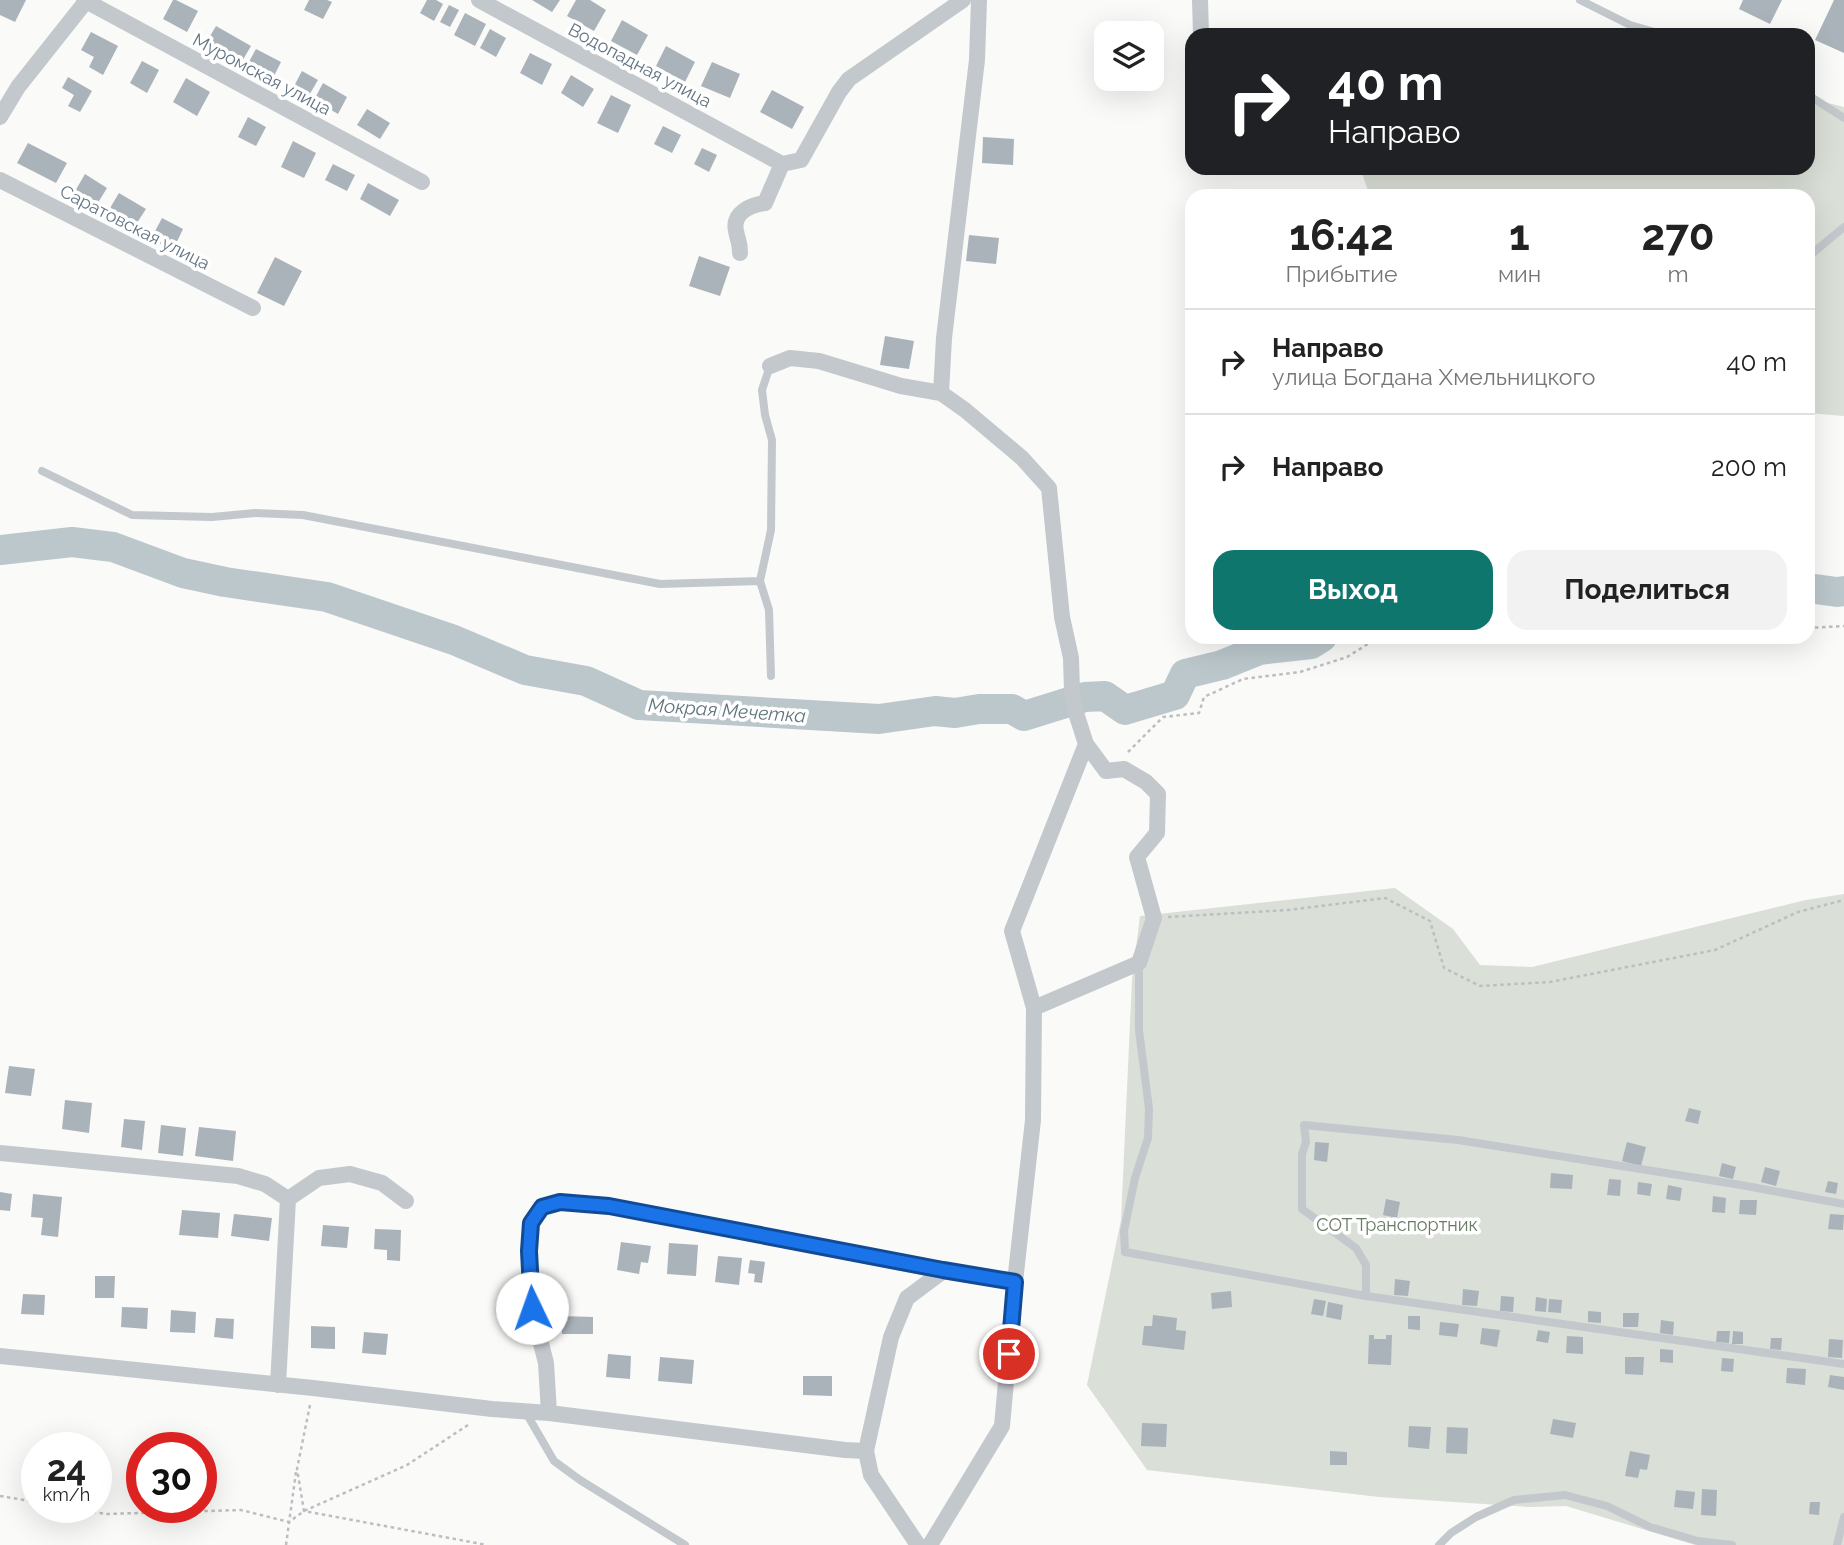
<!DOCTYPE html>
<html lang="ru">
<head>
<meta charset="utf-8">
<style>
	:root { --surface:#fff; --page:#f2f2f2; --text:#222; --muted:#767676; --line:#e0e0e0; --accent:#0f766e }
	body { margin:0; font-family:Raleway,sans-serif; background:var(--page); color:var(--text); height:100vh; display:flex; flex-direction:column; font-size:26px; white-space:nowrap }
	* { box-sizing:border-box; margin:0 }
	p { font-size:23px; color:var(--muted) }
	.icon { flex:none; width:38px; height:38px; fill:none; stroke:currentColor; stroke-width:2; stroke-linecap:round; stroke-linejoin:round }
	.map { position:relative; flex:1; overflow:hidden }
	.drawer { position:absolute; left:1185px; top:189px; width:630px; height:455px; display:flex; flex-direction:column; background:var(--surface); border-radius:21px; box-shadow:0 7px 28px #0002 }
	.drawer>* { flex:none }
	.hud { position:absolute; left:1185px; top:28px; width:630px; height:147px; border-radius:21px; box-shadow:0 7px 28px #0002; background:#202124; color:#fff; overflow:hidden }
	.tools { position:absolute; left:1094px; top:21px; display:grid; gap:14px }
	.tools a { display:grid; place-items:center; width:70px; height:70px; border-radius:14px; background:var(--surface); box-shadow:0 7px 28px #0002; font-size:35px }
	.speed { position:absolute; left:21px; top:1432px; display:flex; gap:14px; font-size:35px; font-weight:700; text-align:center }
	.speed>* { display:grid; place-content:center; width:91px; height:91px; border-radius:50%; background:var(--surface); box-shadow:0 7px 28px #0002; line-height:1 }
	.speed small { font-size:18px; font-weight:400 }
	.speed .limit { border:10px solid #d22; background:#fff; color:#111 }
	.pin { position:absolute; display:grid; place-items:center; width:60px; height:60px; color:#fff; margin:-30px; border:4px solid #fff; border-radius:50%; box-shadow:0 2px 7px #0007 }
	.me { position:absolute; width:77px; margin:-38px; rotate:357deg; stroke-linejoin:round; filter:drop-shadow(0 0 5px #0008) }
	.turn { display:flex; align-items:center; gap:24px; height:147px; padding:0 28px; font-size:32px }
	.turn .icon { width:91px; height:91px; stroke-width:2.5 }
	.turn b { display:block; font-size:49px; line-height:60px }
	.eta { display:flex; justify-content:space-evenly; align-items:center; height:119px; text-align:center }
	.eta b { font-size:42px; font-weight:700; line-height:49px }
	.cta { display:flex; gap:14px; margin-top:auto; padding:14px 28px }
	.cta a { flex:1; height:80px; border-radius:21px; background:var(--accent); color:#fff; font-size:28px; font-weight:700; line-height:80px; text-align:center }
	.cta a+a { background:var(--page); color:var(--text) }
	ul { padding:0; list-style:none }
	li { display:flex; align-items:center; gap:21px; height:105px; padding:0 28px; border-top:2px solid var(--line) }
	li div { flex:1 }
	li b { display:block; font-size:26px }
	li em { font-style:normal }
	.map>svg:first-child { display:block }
</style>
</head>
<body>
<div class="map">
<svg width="1844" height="1545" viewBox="0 0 1844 1545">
	<rect width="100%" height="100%" fill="#fafaf8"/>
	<path fill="#dadfd7" d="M 1808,98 L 1844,107 L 1844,416 L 1808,413 L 1808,196 L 1370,196 L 1360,168 L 1808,168 Z
		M 1395,888 L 1453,929 L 1480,965 L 1532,967 L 1806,900 L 1844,894 L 1844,1545 L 1695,1545 L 1566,1506 L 1529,1507 L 1379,1497 L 1147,1470 L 1087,1385 L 1121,1220 L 1132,980 L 1140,916 Z"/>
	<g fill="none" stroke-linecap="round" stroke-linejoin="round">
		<path stroke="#bbc7cb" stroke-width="30" d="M 0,550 L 72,542 L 113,547 L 183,573 L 225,582 L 327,597 L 454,640 L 525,670 L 586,681 L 639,705 L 879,719 L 935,711 L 955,713 L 979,709 L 1012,709 L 1024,716 L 1085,697 L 1105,696 L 1125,710 L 1175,695 L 1185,674 L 1222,665 L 1259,650 L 1311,644 L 1322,637
			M 1808,588 L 1837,592 L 1844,591"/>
	</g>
	<path fill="#aab3b9" d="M 0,0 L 26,0 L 15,22 L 0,15 Z
		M 173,0 L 176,0 L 198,11 L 187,32 L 163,19 Z
		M 309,0 L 327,0 L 332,2 L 323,19 L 304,10 Z
		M 427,0 L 436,0 L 443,4 L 434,21 L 420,13 Z
		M 532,0 L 560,0 L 552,12 Z
		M 576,0 L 590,0 L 606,10 L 594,31 L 567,16 Z
		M 1743,0 L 1782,0 L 1770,24 L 1739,9 Z
		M 1834,0 L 1844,0 L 1844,53 L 1815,40 Z
		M 449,5 L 459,10 L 450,27 L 440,22 Z
		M 465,13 L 486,24 L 475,46 L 454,35 Z
		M 622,20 L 648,35 L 637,55 L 611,41 Z
		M 216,26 L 251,46 L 241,63 L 206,43 Z
		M 490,29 L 506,38 L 496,57 L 480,48 Z
		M 91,32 L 118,46 L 103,75 L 89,67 L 94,57 L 81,50 Z
		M 666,46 L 695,62 L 685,82 L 656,66 Z
		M 256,49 L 281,62 L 272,80 L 246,67 Z
		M 530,53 L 552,64 L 542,85 L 520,73 Z
		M 142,61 L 159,70 L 147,93 L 130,83 Z
		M 712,62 L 740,74 L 730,98 L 701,86 Z
		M 302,71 L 318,80 L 308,97 L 293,88 Z
		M 571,75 L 594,89 L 583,107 L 561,93 Z
		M 68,77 L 92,91 L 80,112 L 68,106 L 74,95 L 62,88 Z
		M 186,78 L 210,92 L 197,116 L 173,102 Z
		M 323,83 L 347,97 L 338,114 L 314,100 Z
		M 772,90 L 804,107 L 792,129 L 760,112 Z
		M 611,95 L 631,105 L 618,133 L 597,123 Z
		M 367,109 L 390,123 L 380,139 L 357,125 Z
		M 248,117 L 266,127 L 256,146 L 238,137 Z
		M 663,126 L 681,135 L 672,153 L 654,144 Z
		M 983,137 L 1014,139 L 1013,165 L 982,163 Z
		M 293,141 L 316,153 L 304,178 L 281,167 Z
		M 28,143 L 67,163 L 56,183 L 17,163 Z
		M 702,148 L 717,155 L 709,172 L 694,164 Z
		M 333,164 L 355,175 L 347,191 L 325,180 Z
		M 85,174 L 107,188 L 96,206 L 74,193 Z
		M 368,183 L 399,200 L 390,216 L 360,199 Z
		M 119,193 L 146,209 L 133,229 L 107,213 Z
		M 162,218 L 183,229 L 173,250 L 151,239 Z
		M 969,235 L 999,238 L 996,264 L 966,261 Z
		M 699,256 L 730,267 L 720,296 L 689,286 Z
		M 275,257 L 302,271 L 284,306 L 257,293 Z
		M 885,336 L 914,341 L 909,369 L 880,365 Z
		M 9,1066 L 35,1069 L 31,1096 L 5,1093 Z
		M 65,1100 L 92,1103 L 89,1133 L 62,1129 Z
		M 1689,1108 L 1701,1111 L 1698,1124 L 1685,1121 Z
		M 124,1119 L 145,1121 L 142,1150 L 121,1147 Z
		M 161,1125 L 186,1128 L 183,1156 L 158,1153 Z
		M 199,1127 L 236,1131 L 233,1161 L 195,1156 Z
		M 1315,1142 L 1329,1143 L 1327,1162 L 1314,1160 Z
		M 1627,1142 L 1646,1147 L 1641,1166 L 1622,1161 Z
		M 1722,1163 L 1736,1167 L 1733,1179 L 1719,1176 Z
		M 1765,1167 L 1780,1171 L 1776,1186 L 1761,1182 Z
		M 1551,1173 L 1573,1175 L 1572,1189 L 1550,1188 Z
		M 1609,1179 L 1621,1180 L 1620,1196 L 1607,1195 Z
		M 1828,1181 L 1838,1183 L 1836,1194 L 1825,1192 Z
		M 1638,1182 L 1652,1184 L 1650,1196 L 1637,1194 Z
		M 1668,1185 L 1682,1188 L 1680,1201 L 1666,1199 Z
		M 0,1192 L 12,1194 L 10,1211 L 0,1210 Z
		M 33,1194 L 62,1197 L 58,1237 L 41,1235 L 43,1218 L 31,1217 Z
		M 1713,1196 L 1726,1198 L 1725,1213 L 1712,1212 Z
		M 1386,1199 L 1400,1202 L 1397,1218 L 1383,1215 Z
		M 1740,1200 L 1757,1200 L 1756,1215 L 1739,1214 Z
		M 182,1210 L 220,1213 L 218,1238 L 179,1235 Z
		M 234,1214 L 272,1218 L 269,1241 L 231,1236 Z
		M 1830,1214 L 1844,1215 L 1843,1230 L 1828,1229 Z
		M 323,1225 L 349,1227 L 347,1248 L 321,1246 Z
		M 375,1229 L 401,1230 L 400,1261 L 387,1260 L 387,1250 L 374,1249 Z
		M 621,1242 L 651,1246 L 648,1263 L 641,1262 L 639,1274 L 617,1270 Z
		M 669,1243 L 698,1245 L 696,1276 L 667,1274 Z
		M 718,1256 L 742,1258 L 739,1285 L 715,1282 Z
		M 750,1260 L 765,1262 L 762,1283 L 754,1282 L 755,1274 L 748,1273 Z
		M 95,1276 L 115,1276 L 114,1298 L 95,1298 Z
		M 1395,1279 L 1410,1281 L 1408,1296 L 1394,1295 Z
		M 1463,1289 L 1479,1291 L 1477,1306 L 1462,1305 Z
		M 1231,1291 L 1232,1307 L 1212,1309 L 1211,1293 Z
		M 23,1294 L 45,1295 L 44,1315 L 21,1314 Z
		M 1501,1296 L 1514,1297 L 1513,1312 L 1500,1311 Z
		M 1536,1297 L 1547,1299 L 1546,1312 L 1535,1311 Z
		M 1314,1299 L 1326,1301 L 1323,1316 L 1311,1314 Z
		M 1549,1299 L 1562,1300 L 1561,1313 L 1548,1312 Z
		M 1328,1302 L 1343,1305 L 1341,1320 L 1326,1317 Z
		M 122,1307 L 148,1308 L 147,1329 L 121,1327 Z
		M 171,1310 L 196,1312 L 195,1333 L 170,1332 Z
		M 1588,1311 L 1601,1312 L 1601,1323 L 1588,1322 Z
		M 1623,1313 L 1639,1313 L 1638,1327 L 1623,1327 Z
		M 1153,1315 L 1177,1318 L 1176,1330 L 1186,1331 L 1184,1350 L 1142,1345 L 1144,1326 L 1152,1326 Z
		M 562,1316 L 593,1317 L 593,1334 L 562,1334 Z
		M 1408,1316 L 1420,1316 L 1420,1330 L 1408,1329 Z
		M 216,1318 L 234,1319 L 233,1339 L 214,1337 Z
		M 1661,1320 L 1674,1322 L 1673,1335 L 1660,1333 Z
		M 1440,1322 L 1459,1324 L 1457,1337 L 1439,1335 Z
		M 311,1326 L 335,1327 L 335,1349 L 311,1348 Z
		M 1482,1328 L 1500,1330 L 1497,1347 L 1480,1344 Z
		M 1538,1330 L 1550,1332 L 1548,1343 L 1536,1341 Z
		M 1717,1331 L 1730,1331 L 1729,1343 L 1716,1342 Z
		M 1733,1331 L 1743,1332 L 1743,1344 L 1732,1344 Z
		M 364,1332 L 388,1334 L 386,1355 L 362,1353 Z
		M 1369,1335 L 1374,1335 L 1374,1339 L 1386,1339 L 1386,1335 L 1392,1335 L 1391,1365 L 1368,1364 Z
		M 1567,1336 L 1583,1337 L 1583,1354 L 1566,1353 Z
		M 1771,1338 L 1782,1338 L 1781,1350 L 1770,1349 Z
		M 1829,1339 L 1843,1340 L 1842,1358 L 1828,1357 Z
		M 1660,1349 L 1673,1350 L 1673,1363 L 1660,1362 Z
		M 608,1354 L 631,1356 L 630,1379 L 606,1377 Z
		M 660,1357 L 694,1360 L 692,1384 L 658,1381 Z
		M 1625,1357 L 1644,1357 L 1643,1375 L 1625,1374 Z
		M 1722,1358 L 1734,1359 L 1733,1372 L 1721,1371 Z
		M 1787,1368 L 1806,1369 L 1805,1385 L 1786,1383 Z
		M 1830,1375 L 1844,1377 L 1844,1390 L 1828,1387 Z
		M 803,1376 L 832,1376 L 832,1396 L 803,1395 Z
		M 1553,1419 L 1576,1423 L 1573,1438 L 1550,1434 Z
		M 1142,1423 L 1167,1424 L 1166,1447 L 1141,1446 Z
		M 1409,1426 L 1431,1427 L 1429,1449 L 1408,1447 Z
		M 1447,1427 L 1468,1428 L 1467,1454 L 1446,1453 Z
		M 1330,1451 L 1347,1452 L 1347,1465 L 1330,1465 Z
		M 1630,1451 L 1650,1455 L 1647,1470 L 1640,1469 L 1638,1478 L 1625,1476 Z
		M 1702,1489 L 1717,1490 L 1716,1516 L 1701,1515 Z
		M 1676,1490 L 1695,1492 L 1693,1509 L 1674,1507 Z
		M 1810,1502 L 1820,1502 L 1819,1515 L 1809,1514 Z"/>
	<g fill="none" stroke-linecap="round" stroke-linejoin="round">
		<path stroke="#bbbfc2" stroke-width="2.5" stroke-dasharray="3.5 3.5" stroke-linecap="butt" d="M 1808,628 L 1844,626
			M 1128,752 L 1163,717 L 1199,713 L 1204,697 L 1243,679 L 1300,672 L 1347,657 L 1379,637
			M 1168,917 L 1288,910 L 1385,898 L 1430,921 L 1444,968 L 1480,986 L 1550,982 L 1715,950 L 1798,912 L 1844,900
			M 310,1405 L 297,1469 L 304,1511 L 487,1545
			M 0,1496 L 37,1502
			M 65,1507 L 106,1514 L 241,1510 L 289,1522 L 304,1511 L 407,1465 L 471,1423
			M 286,1545 L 296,1472"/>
		<path stroke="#c3c8cc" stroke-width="8" d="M 1580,0 L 1630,25 L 1665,35
			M 1808,95 L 1844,118
			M 1808,257 L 1844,227
			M 770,366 L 762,390 L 765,415 L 772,440 L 771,530 L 760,581 L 769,610 L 771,676
			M 42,471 L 132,515 L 212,517 L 255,513 L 303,515 L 660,584 L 760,581
			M 1139,963 L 1139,1030 L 1149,1109 L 1148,1138 L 1135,1178 L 1124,1231 L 1125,1252 L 1366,1296 L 1844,1364
			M 1366,1296 L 1366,1265 L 1356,1248 L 1302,1209 L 1302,1154 L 1306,1142 L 1304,1125 L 1458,1140 L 1741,1185 L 1844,1204
			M 525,1411 L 554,1461 L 580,1480 L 685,1545
			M 1439,1545 L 1451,1533 L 1476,1517 L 1514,1500 L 1565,1495 L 1607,1506 L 1650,1527 L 1698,1541 L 1732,1545
			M 1837,1545 L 1844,1517"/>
		<path stroke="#c3c8cc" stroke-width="16" d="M 84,0 L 422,182
			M 479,0 L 782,164
			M 979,0 L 977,60 L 944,338 L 941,393 L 965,410 L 1022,458 L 1049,488 L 1062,617 L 1071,658 L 1072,691 L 1076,713 L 1086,744 L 1106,771 L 1124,769 L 1146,782 L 1158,794 L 1157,833 L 1137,857 L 1154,918 L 1139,963 L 1034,1008
			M 1200,0 L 1201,35
			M 0,117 L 18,87 L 87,0
			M 0,180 L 253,308
			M 740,253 C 740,241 738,242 736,231 C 732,213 750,205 765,203 L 782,164 L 801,160 L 839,92 L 849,79 L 963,0
			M 770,366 L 790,358 L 819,361 L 901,386 L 941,393
			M 0,1153 L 238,1176 L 265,1184 L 288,1199 L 319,1178 L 350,1174 L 382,1183 L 406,1201
			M 0,1356 L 313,1388 L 492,1409 L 549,1413 L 845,1450 L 866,1451
			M 278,1385 L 288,1199
			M 549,1413 L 546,1363 L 532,1308 L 529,1251 L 531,1223 L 542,1207 L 560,1202 L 609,1206 L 943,1271 L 1015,1282
			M 918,1545 L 871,1475 L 866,1451 L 891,1337 L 907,1298 L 943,1271
			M 930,1545 L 1002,1426 L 1015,1282 L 1033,1120 L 1034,1008 L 1012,931 L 1086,744"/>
	</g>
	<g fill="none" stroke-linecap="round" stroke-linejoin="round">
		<defs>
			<path id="route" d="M 532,1308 L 529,1251 L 531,1223 L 542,1207 L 560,1202 L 609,1206 L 943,1270 L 1015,1282 L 1009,1354"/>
		</defs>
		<use href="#route" stroke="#114b97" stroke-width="18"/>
		<use href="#route" stroke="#1a73e8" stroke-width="12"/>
	</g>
	<g text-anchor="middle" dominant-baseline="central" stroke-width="7" stroke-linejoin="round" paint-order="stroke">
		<g font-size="18" fill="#657683" stroke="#fff">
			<text transform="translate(640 65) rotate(28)">Водопадная улица</text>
			<text transform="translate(262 74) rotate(28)">Муромская улица</text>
			<text transform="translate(135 227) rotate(27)">Саратовская улица</text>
		</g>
		<g font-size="18" fill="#687a64" stroke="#fff">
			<text x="1397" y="1224">СОТ Транспортник</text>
		</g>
		<g font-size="19" font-style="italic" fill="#60757c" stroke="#fff">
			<text transform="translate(727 710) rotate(4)">Мокрая Мечетка</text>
		</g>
	</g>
</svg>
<div class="tools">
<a><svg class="icon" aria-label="layers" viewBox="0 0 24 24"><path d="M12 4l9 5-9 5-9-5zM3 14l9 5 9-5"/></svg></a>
</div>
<div class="speed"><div>24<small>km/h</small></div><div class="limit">30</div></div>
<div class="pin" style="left:1009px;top:1354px;background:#d93025"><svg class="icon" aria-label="arrive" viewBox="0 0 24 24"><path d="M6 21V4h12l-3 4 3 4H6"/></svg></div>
<svg class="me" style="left:532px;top:1308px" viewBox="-20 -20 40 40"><circle r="19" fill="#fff"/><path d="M0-13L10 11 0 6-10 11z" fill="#1a73e8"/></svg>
<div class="hud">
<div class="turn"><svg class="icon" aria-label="right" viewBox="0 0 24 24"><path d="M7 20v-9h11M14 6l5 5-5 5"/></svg><div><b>40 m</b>Направо</div></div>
</div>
<section class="drawer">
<div class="eta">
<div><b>16:42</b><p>Прибытие</p></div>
<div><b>1</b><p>мин</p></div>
<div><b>270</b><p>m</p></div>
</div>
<ul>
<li><svg class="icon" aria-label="right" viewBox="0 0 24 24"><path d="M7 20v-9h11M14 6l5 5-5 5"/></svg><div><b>Направо</b><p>улица Богдана Хмельницкого</p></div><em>40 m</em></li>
<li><svg class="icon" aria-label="right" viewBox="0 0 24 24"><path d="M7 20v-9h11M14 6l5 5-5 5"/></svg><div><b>Направо</b></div><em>200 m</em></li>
</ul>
<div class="cta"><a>Выход</a><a>Поделиться</a></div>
</section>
</div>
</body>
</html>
